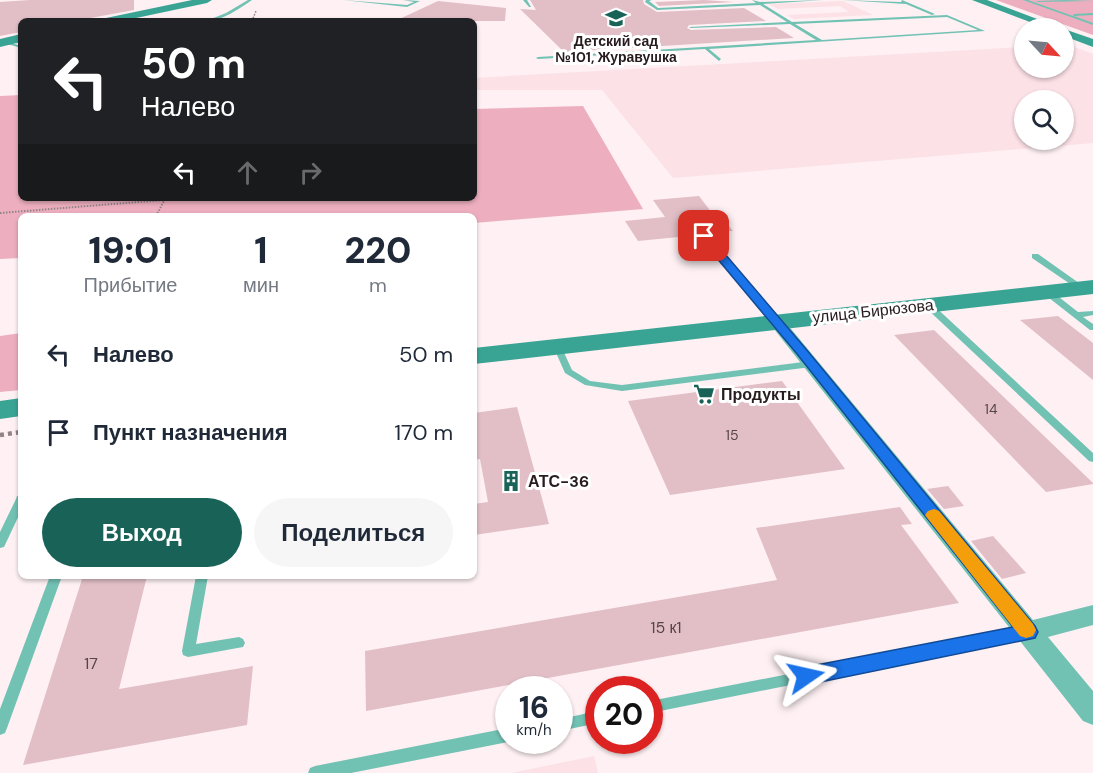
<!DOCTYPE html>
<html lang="ru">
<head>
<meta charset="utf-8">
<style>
	:root { --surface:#fff; --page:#f6f6f7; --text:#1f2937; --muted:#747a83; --accent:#196258 }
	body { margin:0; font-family:"DM Sans",sans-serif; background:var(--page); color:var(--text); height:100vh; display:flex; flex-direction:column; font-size:22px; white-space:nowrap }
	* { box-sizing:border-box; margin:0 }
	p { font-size:20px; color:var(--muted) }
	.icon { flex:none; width:33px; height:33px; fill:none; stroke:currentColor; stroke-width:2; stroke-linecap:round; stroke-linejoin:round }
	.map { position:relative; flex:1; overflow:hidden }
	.drawer { position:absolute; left:18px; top:213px; width:459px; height:366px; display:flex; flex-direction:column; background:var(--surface); border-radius:9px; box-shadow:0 2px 4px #0004 }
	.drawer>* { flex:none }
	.hud { position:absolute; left:18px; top:18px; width:459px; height:183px; border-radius:9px; box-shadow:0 2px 4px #0004; background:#202124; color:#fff; overflow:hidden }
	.needle { width:39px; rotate:116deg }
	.tools { position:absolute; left:1014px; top:18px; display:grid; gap:12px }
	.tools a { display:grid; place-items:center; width:60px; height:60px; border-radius:50%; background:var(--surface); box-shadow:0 2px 4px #0004; font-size:30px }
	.speed { position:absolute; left:495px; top:676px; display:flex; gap:12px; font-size:30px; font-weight:700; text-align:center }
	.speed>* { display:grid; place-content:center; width:78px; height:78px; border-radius:50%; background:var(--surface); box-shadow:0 2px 4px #0004; line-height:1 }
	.speed small { font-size:15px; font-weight:400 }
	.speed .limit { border:9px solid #d22; background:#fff; color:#111 }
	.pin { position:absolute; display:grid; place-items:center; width:51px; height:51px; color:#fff; margin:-26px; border-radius:12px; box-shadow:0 3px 9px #0006 }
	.me { position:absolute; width:66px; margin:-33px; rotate:79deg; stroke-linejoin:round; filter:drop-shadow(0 0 4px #0008) }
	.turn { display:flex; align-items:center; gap:21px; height:126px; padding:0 24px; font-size:27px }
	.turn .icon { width:78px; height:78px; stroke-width:2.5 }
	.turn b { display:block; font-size:42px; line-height:51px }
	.lanes { display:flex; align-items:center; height:57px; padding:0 24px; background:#0003; justify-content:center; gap:30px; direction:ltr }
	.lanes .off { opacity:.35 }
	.eta { display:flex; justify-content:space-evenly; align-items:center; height:102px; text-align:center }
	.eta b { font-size:36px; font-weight:800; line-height:42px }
	.action { display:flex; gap:12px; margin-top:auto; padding:12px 24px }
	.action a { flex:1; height:69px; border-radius:36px; background:var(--accent); color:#fff; font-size:24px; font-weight:800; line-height:69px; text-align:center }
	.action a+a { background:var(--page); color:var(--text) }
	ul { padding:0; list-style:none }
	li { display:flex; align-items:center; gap:18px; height:78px; padding:0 24px }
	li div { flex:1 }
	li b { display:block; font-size:22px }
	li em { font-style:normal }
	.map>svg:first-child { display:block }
</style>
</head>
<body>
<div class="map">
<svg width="1093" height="773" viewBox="0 0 1093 773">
	<rect width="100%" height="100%" fill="#fef0f3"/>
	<path fill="#fce1e7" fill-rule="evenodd" d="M 843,1 L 873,15 L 794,19 L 787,15 L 849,12 L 840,6 L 778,9 L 769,4 Z
		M 1064,45 L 1069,45 L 1093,54 L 1093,143 L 673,178 L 602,90 L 474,90 L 474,78 L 1024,47 L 1024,68 L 1064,68 ZM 1024,100 L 1064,100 L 1064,140 L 1024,140 Z
		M 594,756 L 598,773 L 511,773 Z"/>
	<path fill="#edafbf" d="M 996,0 L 1093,0 L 1093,35 Z
		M 21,95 L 21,198 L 474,198 L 474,109 L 583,106 L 643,209 L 474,223 L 474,216 L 21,216 L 21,258 L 0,259 L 0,96 Z
		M 21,333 L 21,390 L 0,392 L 0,336 Z"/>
	<path fill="#e2bfc7" d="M 30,0 L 134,0 L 134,10 L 74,21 L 21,21 L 21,32 L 0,36 L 0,2 Z
		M 530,0 L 643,0 L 644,4 L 657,12 L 744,8 L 766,21 L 689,25 L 687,28 L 691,30 L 776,27 L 794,38 L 564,52 L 520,9 L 536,10 Z
		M 704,0 L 734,2 L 659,6 L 655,2 Z
		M 438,1 L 506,8 L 505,21 L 395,21 Z
		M 699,196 L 712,213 L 717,212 L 733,231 L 703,232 L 699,235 L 638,241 L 625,221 L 665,217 L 653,200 Z
		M 1058,316 L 1093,343 L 1093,380 L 1020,320 Z
		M 934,330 L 1093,483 L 1093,484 L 1046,492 L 894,335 Z
		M 782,381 L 845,469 L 670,495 L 628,401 Z
		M 517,407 L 549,524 L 474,535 L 474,504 L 488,502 L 480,459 L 474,460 L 474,413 Z
		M 948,486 L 964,506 L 944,509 L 927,489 Z
		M 900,507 L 912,524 L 901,525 L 959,603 L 366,711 L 365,651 L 777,580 L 756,528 Z
		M 993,536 L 1026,573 L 1002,579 L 971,541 Z
		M 83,576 L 147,576 L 119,689 L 253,666 L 247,725 L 23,765 Z"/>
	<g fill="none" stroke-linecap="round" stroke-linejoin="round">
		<path stroke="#908386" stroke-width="1.5" stroke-dasharray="1.5 1.5" stroke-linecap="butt" d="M 252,21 L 256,11"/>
		<path stroke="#908386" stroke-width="2" stroke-dasharray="1.5 1.5" stroke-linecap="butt" d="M 0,213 L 164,200
			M 156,216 L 165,199"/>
		<path stroke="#908386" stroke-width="4.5" stroke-dasharray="4 4" stroke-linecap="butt" d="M 0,435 L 21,432"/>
		<path fill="#72c2b4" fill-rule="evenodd" d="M 248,0 L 252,0 C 239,9 222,21 206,21 L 226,13 Z
			M 343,0 L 407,5 L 414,2 L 403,0 L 420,1 L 407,7 Z
			M 523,0 L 527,0 L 531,7 L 529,7 Z
			M 646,0 L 652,0 L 649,1 L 658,8 L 756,3 L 752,0 L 760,2 L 823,0 L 763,4 L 792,22 L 947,15 L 985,31 L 709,49 L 721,59 L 719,61 L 705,49 L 538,59 L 536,58 L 538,57 L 816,40 L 790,24 L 691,28 L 689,27 L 787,22 L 760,5 L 657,10 L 645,2 ZM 947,17 L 978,30 L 822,40 L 795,24 Z
			M 842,0 L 901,2 L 902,0 L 935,14 L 932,15 L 906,4 Z
			M 1023,0 L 1028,0 L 1073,16 L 1074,14 L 1093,13 L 1093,15 L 1074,16 L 1093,23 L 1093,25 Z
			M 1065,0 L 1093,1 L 1036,2 L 1038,1 Z
			M 5,41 L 21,46 L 21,48 L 4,43 Z
			M 704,234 L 706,235 L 779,319 L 780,321 L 779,323 L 773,323 L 702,237 L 701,236 Z
			M 1032,254 L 1038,254 L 1086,288 L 1082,290 L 1079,290 L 1032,258 Z
			M 1044,290 L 1050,290 L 1078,312 L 1093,311 L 1093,315 L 1083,317 L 1093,324 L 1093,330 L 1090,330 L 1044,294 Z
			M 925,303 L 931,303 L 1093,453 L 1093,462 L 1089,461 L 925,307 L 924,305 Z
			M 557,343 L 561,346 L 572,370 L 590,381 L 622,385 L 811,361 L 815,364 L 811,367 L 622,391 L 585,385 L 565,373 L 553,346 Z
			M 21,495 L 21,511 L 4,547 L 0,548 L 0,532 L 16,499 L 17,496 Z
			M 50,576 L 62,576 L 7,728 L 5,733 L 0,735 L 0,709 Z
			M 196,576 L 208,576 L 196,644 L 239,637 L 243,639 L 245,643 L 243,647 L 188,657 L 183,655 L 182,651 Z
			M 1026,628 L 1030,629 L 1032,633 L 1030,637 L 1026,638 L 650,713 L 650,701 Z
			M 598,711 L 598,723 L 560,731 L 560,719 Z
			M 508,728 L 508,741 L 510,741 L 508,742 L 351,773 L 308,773 L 310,768 L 315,766 Z"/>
		<path fill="#72c2b4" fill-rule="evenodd" d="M 776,316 L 782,318 L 1033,620 L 1093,605 L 1093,625 L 1048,637 L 1093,691 L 1093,725 L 1083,721 L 770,324 L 768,321 L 770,318 Z"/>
		<path fill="#3aa494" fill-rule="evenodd" d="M 192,0 L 212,0 L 207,3 L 122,21 L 100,21 L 106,18 Z
			M 972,0 L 987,0 L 1061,28 L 1046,28 Z
			M 1064,29 L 1093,39 L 1093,47 L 1064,36 Z
			M 21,34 L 21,42 L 0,47 L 0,39 Z
			M 1093,280 L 1093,294 L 474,364 L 474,348 Z
			M 21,398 L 21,416 L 0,419 L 0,401 Z"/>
	</g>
	<path fill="#1a73e8" stroke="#114b97" stroke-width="1.5" d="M 704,233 L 708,234 L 806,349 L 1035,626 L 1038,632 L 1035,638 L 806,685 L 798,683 L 796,676 L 798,670 L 806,667 L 1013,627 L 797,354 L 700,238 L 699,236 Z"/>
	<path fill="#f59e0b" d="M 934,509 L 939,511 L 1033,624 L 1036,630 L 1033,636 L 1026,638 L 1020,636 L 928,519 L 925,515 L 928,511 Z"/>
	<defs>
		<symbol id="school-bare" viewBox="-9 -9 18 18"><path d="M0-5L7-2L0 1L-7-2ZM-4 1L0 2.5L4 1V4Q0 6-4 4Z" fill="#196258" stroke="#fff" stroke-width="2.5" paint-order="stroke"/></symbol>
		<symbol id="supermarket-bare" viewBox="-9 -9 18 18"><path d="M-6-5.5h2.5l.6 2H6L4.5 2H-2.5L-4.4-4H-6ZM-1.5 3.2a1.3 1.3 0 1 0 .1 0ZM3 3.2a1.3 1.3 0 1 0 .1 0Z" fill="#196258" stroke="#fff" stroke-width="2.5" paint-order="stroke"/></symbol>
		<symbol id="building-bare" viewBox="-9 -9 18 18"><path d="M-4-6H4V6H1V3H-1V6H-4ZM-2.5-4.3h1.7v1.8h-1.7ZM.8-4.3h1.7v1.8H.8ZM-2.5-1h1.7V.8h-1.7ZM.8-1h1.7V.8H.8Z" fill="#196258" stroke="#fff" stroke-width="2.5" paint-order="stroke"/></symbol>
	</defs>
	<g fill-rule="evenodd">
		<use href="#school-bare" x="601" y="3" width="30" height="30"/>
		<use href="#supermarket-bare" x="689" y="379" width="30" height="30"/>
		<use href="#building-bare" x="496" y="466" width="30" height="30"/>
	</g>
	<g text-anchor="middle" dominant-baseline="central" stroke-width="6" stroke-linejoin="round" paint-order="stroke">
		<g font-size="14" font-weight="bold" fill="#271b1e" stroke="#fff">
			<text x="616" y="41">Детский сад<tspan x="616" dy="16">№101, Журавушка</tspan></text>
		</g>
		<g font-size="14" fill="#564448">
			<text x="991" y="409">14</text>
			<text x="732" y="435">15</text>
		</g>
		<g font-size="16" fill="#271b1e" stroke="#fff">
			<text transform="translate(873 311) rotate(-6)">улица Бирюзова</text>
		</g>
		<g font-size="16" font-weight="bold" fill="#271b1e" stroke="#fff" text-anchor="start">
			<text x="721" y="394">Продукты</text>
			<text x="528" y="481">АТС-36</text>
		</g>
		<g font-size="16" fill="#564448">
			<text x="666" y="627">15 к1</text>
			<text x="91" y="663">17</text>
		</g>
	</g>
</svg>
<div class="tools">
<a><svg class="needle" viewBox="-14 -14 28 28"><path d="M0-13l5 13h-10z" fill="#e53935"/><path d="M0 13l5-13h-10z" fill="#747a83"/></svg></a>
<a><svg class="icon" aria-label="search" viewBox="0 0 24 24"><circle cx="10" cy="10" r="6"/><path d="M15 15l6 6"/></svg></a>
</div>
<div class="speed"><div>16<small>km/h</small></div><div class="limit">20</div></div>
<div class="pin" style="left:704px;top:236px;background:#d93025"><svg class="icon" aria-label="arrive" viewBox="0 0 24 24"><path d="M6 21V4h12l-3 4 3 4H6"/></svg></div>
<svg class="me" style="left:806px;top:676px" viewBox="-20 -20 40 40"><path d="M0-17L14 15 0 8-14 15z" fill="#1a73e8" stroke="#fff" stroke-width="4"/></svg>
<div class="hud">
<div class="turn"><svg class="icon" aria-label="left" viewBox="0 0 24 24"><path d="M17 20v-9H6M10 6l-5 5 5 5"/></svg><div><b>50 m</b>Налево</div></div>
<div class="lanes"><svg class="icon" aria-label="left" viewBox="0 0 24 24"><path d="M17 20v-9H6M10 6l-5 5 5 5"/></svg><svg class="icon off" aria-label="ahead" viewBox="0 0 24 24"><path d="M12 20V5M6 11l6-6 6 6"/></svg><svg class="icon off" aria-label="right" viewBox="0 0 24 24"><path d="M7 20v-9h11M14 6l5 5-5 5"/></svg></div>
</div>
<section class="drawer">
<div class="eta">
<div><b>19:01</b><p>Прибытие</p></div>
<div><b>1</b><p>мин</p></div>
<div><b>220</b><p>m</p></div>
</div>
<ul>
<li><svg class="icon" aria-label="left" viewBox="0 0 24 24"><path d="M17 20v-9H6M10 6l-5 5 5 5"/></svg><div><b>Налево</b></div><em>50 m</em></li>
<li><svg class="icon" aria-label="arrive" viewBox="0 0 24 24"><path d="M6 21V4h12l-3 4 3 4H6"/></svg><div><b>Пункт назначения</b></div><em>170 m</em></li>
</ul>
<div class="action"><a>Выход</a><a>Поделиться</a></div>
</section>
</div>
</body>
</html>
